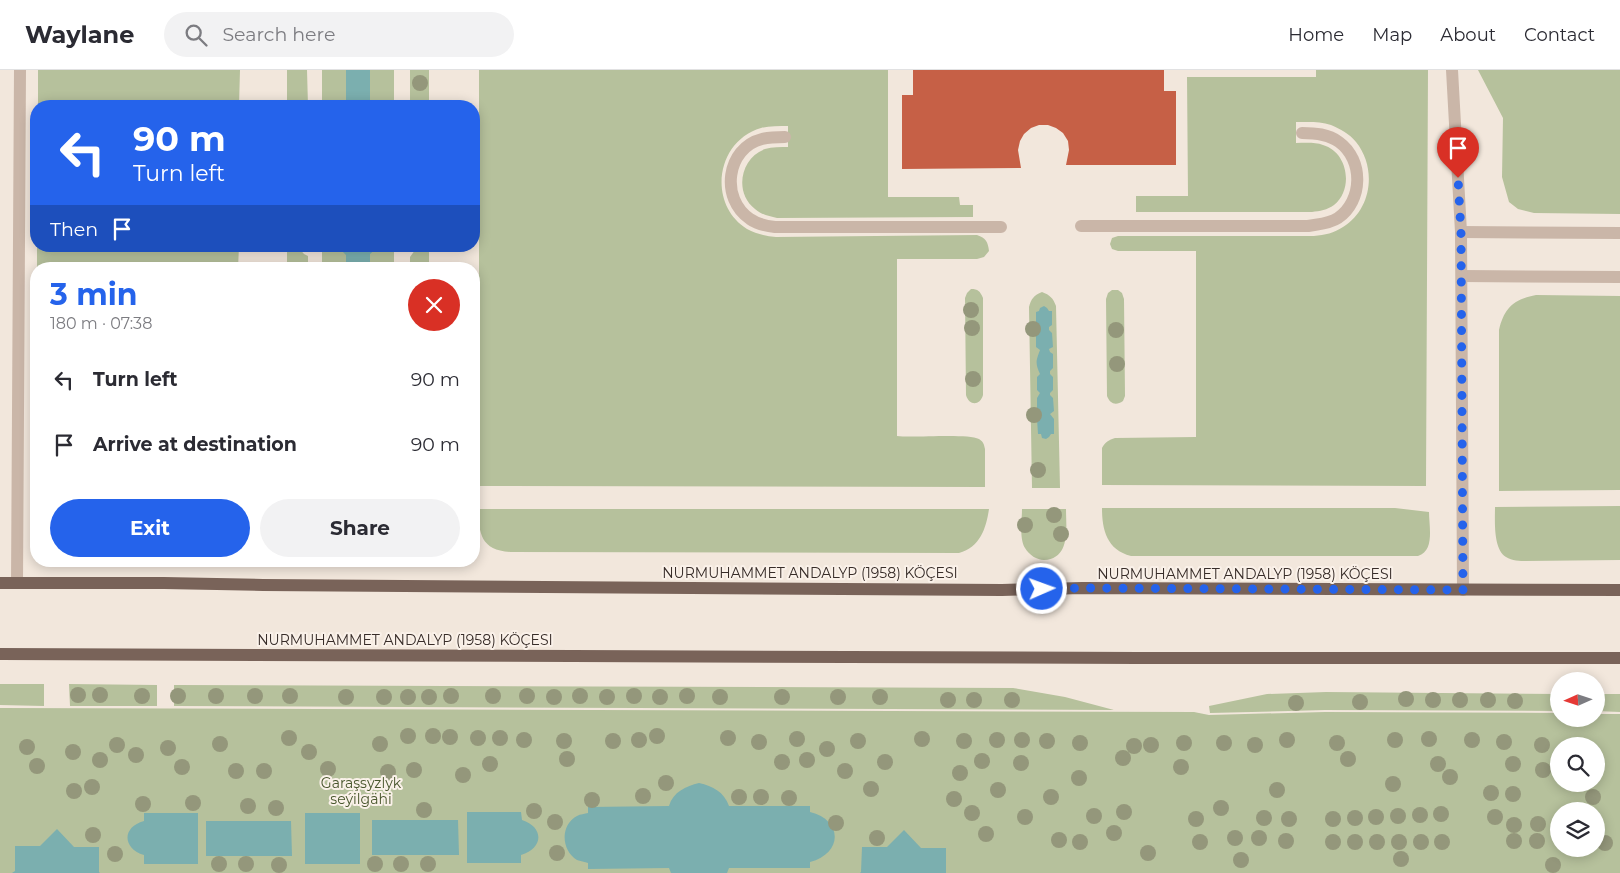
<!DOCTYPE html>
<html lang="en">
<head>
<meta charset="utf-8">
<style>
	:root { --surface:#fff; --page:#f2f2f3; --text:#2b2b33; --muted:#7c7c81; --line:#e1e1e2; --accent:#2563eb }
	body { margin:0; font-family:Montserrat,sans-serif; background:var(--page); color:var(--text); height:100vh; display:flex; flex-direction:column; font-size:19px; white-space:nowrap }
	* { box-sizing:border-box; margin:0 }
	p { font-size:16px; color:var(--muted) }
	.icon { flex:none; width:28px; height:28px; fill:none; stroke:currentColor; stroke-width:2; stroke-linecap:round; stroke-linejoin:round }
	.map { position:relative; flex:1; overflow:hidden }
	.sheet { position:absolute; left:30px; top:192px; width:450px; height:305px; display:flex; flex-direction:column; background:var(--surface); border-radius:20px; box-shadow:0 2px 12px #0003 }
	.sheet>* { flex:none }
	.banner { position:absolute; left:30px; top:30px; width:450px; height:152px; border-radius:20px; box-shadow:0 2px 12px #0003; background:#2563eb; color:#fff; overflow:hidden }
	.needle { width:32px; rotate:267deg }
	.buttons { position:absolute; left:1550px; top:602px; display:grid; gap:10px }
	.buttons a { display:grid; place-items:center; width:55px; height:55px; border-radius:50%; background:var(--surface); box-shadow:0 2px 12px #0003; font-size:25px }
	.pin { position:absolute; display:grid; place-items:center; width:42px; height:42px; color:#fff; margin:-51px -21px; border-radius:50% 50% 50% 0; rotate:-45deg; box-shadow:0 0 5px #0007 }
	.pin .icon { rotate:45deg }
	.me { position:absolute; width:55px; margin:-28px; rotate:88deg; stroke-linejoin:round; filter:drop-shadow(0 0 4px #0008) }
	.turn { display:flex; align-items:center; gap:18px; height:105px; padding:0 20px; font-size:22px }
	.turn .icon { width:65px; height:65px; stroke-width:2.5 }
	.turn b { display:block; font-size:35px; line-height:42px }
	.then { display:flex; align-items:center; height:48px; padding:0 20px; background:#0003; gap:10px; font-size:19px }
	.round { display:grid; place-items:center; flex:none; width:52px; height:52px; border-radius:26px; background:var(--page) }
	.summary { display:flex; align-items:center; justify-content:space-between; height:85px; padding:0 20px }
	h1 { font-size:30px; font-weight:700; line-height:38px; color:var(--accent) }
	.primary-button { display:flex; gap:10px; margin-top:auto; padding:10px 20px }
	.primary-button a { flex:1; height:58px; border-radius:30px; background:var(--accent); color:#fff; font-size:20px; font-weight:700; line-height:58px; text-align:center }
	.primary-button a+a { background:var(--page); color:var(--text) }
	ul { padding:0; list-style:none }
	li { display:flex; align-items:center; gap:15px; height:65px; padding:0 20px }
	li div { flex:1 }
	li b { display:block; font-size:19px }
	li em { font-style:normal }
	header { display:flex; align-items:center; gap:30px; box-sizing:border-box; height:70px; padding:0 25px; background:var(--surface); border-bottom:1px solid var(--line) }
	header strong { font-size:24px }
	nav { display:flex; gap:28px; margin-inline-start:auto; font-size:18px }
	.search { width:350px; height:45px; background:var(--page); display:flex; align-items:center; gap:12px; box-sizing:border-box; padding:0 18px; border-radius:28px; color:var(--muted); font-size:19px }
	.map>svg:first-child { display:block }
</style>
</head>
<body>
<header>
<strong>Waylane</strong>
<div class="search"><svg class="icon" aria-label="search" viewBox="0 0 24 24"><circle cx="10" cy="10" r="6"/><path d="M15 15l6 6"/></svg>Search here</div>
<nav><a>Home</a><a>Map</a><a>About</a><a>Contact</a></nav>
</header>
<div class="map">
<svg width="1620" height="803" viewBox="0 0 1620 803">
	<rect width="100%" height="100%" fill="#f2e7dc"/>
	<path fill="#b6c19c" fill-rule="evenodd" d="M 38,0 L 240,0 L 239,36 L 38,36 Z
		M 287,0 L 307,0 L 308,36 L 287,36 Z
		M 322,0 L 394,0 L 394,36 L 322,36 Z
		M 410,0 L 429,0 L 429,36 L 410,36 Z
		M 479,0 L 888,0 L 888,127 L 959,127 L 960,135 L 973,135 L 973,147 L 777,148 C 769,146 762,145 755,139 C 734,123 740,88 765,79 C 772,77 781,77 788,77 L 788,56 C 779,56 769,56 761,58 C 716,71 707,134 747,159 C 756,164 766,166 776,167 L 977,165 C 986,168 988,172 989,181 L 984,187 L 977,189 L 897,189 L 897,366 C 914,368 967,363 979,369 C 984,372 984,375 985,379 L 985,417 L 479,416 Z
		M 1316,0 L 1428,0 L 1426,416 L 1102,415 L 1102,378 C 1105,372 1109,370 1115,368 L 1196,367 L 1196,181 L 1118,181 L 1112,179 L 1110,174 L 1112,168 L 1118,166 L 1314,166 C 1325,165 1334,163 1343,157 C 1372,139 1377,98 1356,72 C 1350,64 1340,59 1331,55 C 1320,51 1307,52 1296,52 L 1296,73 C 1305,73 1315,72 1323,75 C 1348,82 1354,119 1334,135 C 1327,140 1320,141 1312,142 L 1136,142 L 1136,126 L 1188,126 L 1187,7 L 1316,7 Z
		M 1478,0 L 1620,0 L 1620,144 L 1534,143 L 1518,139 L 1509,132 L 1502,107 L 1503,48 Z
		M 37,176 L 239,176 L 238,199 L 37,199 Z
		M 287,176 L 297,176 L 304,184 L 308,186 L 308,199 L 287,199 Z
		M 322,176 L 394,176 L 394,199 L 322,199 Z
		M 418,176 L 429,176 L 429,199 L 410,199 L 410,187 Z
		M 971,219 C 978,219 980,221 983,228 L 983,325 C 980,336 969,336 966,325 L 965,228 L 967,223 Z
		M 1112,220 L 1118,220 L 1122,223 L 1124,229 L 1125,326 L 1123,331 C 1116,336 1110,334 1107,326 L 1106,229 L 1108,223 Z
		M 1042,222 C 1050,225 1053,228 1056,236 L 1060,418 L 1032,418 L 1029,237 C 1031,229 1034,225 1042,222 Z
		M 1536,225 L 1620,226 L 1620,420 L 1499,421 L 1499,260 C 1504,238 1514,229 1536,225 Z
		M 1620,436 L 1620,490 L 1526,491 C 1520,491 1512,491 1506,487 C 1493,479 1495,451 1495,437 Z
		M 1102,438 L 1395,438 L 1429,442 C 1429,456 1435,481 1418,486 L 1131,486 C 1107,480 1102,460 1102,438 Z
		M 478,439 L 989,439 C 986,459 980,477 959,483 L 510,482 C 481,480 479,464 478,439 Z
		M 1022,439 L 1066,439 C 1066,457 1071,489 1044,490 C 1037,490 1029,485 1025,478 C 1019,468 1022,450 1022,439 Z
		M 0,614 L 44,614 L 44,636 L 0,635 Z
		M 69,614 L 157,615 L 157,636 L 70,636 Z
		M 174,615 L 1013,618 L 1065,627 L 1114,640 L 174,636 Z
		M 1326,622 L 1559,624 L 1559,641 L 1325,640 L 1210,643 L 1209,636 L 1267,624 Z
		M 1596,624 L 1620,624 L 1620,642 L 1596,641 Z
		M 0,638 L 1194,642 L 1209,645 L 1325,642 L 1559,643 L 1559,649 L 1596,649 L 1596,644 L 1620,644 L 1620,803 L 0,803 ZM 1559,676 L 1596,676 L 1596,714 L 1559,714 ZM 1559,741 L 1596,741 L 1596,779 L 1559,779 Z"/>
	<path fill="#7bafaf" d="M 346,0 L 370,0 L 370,36 L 346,36 Z
		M 343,176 L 375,176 L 377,178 L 370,184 L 370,199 L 346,199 L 346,185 L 340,179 Z
		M 1044,236 L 1047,238 L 1049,241 L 1052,241 L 1052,255 L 1049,257 L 1049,260 L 1052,263 L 1053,277 L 1049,279 L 1050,282 L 1053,284 L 1053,298 L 1050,301 L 1050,304 L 1053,307 L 1053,320 L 1050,323 L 1050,325 L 1053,328 L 1054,341 L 1050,344 L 1054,349 L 1054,364 L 1051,364 L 1049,367 L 1046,369 L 1042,368 L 1041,364 L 1038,364 L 1037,349 L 1040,347 L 1040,344 L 1037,341 L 1037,328 L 1040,323 L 1037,320 L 1037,307 L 1040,304 C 1035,293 1036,291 1040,280 L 1036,277 L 1036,263 L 1039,260 L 1039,257 L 1036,255 L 1036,242 L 1039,241 L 1040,238 Z
		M 699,713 C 713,716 724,722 729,736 L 810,736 L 810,742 C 843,750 843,783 810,792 L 810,798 L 729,798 L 727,803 L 671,803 L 669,798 L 588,799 L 588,793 C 585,792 580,791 577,790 C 561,780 560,755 577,746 C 580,744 585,744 588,743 L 588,737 L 669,736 C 673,722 686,716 699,713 Z
		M 467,742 L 521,742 L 522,750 C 544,757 544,778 521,785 L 521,793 L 467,793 Z
		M 144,743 L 198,743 L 198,794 L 144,794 L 144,785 C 122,778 122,757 144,751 Z
		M 305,743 L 360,743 L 360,794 L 305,794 Z
		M 372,750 L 458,750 L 459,785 L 372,785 Z
		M 206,751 L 291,751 L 292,786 L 206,786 Z
		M 57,759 L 74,777 L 99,777 L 99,802 L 100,803 L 12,803 L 15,801 L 15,776 L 40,776 Z
		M 904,760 L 921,778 L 946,778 L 946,803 L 860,803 L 861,802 L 862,777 L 887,777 Z"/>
	<path fill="#c66046" d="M 913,0 L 1164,0 L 1164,21 L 1176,21 L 1176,95 L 1066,95 L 1069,80 L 1068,71 L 1063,63 L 1056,58 L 1048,55 L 1039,55 L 1031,58 L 1024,64 L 1020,71 L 1018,80 L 1021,98 L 902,99 L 902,25 L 913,25 Z"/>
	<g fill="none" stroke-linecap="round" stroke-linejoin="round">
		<path stroke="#cab6a8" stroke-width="12" d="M 785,67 C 778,67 770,67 762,69 C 726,78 720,129 750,149 C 757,154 766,156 775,157 L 1001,157
			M 1081,156 L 1308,156 C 1318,154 1329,154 1338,148 C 1363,131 1364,90 1339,72 C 1328,64 1315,63 1302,63
			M 1461,162 L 1620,163
			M 1462,206 L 1620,207"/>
		<path stroke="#cab6a8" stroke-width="12" d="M 1452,0 L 1461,162 L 1463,520
			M 17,513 L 20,0"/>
		<path stroke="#796359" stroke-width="12" d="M 0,513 L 164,513 L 263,515 L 1002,520 L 1082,518 L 1620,520
			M 0,584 L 1138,588 L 1620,588"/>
	</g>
	<g fill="#94977b">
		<circle cx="420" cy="13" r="8"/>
		<circle cx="971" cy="240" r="8"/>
		<circle cx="972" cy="258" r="8"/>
		<circle cx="1033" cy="259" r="8"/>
		<circle cx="1116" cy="260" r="8"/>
		<circle cx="1117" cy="294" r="8"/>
		<circle cx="973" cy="309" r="8"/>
		<circle cx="1034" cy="345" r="8"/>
		<circle cx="1038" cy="400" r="8"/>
		<circle cx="1054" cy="445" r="8"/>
		<circle cx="1025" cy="455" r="8"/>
		<circle cx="1061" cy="464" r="8"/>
		<circle cx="78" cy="625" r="8"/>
		<circle cx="100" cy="625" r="8"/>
		<circle cx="142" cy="626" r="8"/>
		<circle cx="178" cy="626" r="8"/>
		<circle cx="216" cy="626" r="8"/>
		<circle cx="255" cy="626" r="8"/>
		<circle cx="290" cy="626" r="8"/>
		<circle cx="451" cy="626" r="8"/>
		<circle cx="493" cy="626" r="8"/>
		<circle cx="527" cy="626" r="8"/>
		<circle cx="580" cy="626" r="8"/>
		<circle cx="634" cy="626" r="8"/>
		<circle cx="687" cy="626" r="8"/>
		<circle cx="346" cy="627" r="8"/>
		<circle cx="384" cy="627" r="8"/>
		<circle cx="408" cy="627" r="8"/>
		<circle cx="429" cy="627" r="8"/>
		<circle cx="554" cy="627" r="8"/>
		<circle cx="607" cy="627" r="8"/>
		<circle cx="660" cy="627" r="8"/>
		<circle cx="720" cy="627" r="8"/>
		<circle cx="782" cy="627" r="8"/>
		<circle cx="838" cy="627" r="8"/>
		<circle cx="880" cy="627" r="8"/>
		<circle cx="1406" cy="629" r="8"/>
		<circle cx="948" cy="630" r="8"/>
		<circle cx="974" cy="630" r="8"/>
		<circle cx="1012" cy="630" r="8"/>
		<circle cx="1433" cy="630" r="8"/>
		<circle cx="1460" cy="630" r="8"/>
		<circle cx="1488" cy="630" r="8"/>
		<circle cx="1515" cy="631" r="8"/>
		<circle cx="1360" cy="632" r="8"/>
		<circle cx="1296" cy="633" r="8"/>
		<circle cx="408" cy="666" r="8"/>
		<circle cx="433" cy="666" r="8"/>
		<circle cx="657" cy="666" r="8"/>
		<circle cx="450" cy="667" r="8"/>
		<circle cx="289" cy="668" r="8"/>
		<circle cx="478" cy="668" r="8"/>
		<circle cx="500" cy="668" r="8"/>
		<circle cx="728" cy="668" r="8"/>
		<circle cx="797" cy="669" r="8"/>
		<circle cx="922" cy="669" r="8"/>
		<circle cx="1429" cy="669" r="8"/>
		<circle cx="524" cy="670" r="8"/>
		<circle cx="639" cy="670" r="8"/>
		<circle cx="997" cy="670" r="8"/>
		<circle cx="1022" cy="670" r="8"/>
		<circle cx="1287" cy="670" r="8"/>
		<circle cx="1395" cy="670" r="8"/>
		<circle cx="1472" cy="670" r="8"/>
		<circle cx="564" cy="671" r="8"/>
		<circle cx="613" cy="671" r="8"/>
		<circle cx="858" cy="671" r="8"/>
		<circle cx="964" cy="671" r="8"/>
		<circle cx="1047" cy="671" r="8"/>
		<circle cx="759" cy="672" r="8"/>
		<circle cx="1504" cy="672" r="8"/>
		<circle cx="1080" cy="673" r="8"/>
		<circle cx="1184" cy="673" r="8"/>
		<circle cx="1224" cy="673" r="8"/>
		<circle cx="1337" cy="673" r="8"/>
		<circle cx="220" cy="674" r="8"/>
		<circle cx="380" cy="674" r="8"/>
		<circle cx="117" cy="675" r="8"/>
		<circle cx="1151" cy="675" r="8"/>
		<circle cx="1255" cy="675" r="8"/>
		<circle cx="1542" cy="675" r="8"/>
		<circle cx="1134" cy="676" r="8"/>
		<circle cx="27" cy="677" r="8"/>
		<circle cx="168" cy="678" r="8"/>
		<circle cx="827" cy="679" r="8"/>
		<circle cx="73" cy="682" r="8"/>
		<circle cx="309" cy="682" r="8"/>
		<circle cx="136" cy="685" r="8"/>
		<circle cx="1123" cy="688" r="8"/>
		<circle cx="567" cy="689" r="8"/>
		<circle cx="1348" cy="689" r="8"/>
		<circle cx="100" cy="690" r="8"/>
		<circle cx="807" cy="690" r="8"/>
		<circle cx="982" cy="691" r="8"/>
		<circle cx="782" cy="692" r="8"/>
		<circle cx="885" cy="692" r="8"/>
		<circle cx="1021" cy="693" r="8"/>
		<circle cx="490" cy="694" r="8"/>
		<circle cx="1438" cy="694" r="8"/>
		<circle cx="1513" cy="694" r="8"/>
		<circle cx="37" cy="696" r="8"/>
		<circle cx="182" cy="697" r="8"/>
		<circle cx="1181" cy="697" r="8"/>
		<circle cx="328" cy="699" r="8"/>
		<circle cx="414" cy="700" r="8"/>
		<circle cx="1543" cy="700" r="8"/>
		<circle cx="236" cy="701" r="8"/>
		<circle cx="264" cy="701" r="8"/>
		<circle cx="845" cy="701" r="8"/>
		<circle cx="388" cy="702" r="8"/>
		<circle cx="960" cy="703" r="8"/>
		<circle cx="463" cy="705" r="8"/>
		<circle cx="1450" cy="707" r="8"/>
		<circle cx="1079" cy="708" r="8"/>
		<circle cx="666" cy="713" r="8"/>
		<circle cx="1393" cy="714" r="8"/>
		<circle cx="92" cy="717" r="8"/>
		<circle cx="871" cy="719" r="8"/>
		<circle cx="998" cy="720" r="8"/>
		<circle cx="1277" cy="720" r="8"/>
		<circle cx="74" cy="721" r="8"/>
		<circle cx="1491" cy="723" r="8"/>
		<circle cx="1513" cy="724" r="8"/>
		<circle cx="643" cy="726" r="8"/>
		<circle cx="739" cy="727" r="8"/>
		<circle cx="761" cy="727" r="8"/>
		<circle cx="1051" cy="727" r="8"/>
		<circle cx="1593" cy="727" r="8"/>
		<circle cx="789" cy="728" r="8"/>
		<circle cx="954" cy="729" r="8"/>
		<circle cx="592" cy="730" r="8"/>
		<circle cx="193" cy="733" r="8"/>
		<circle cx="143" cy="734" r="8"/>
		<circle cx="248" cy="736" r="8"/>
		<circle cx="276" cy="738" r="8"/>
		<circle cx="1221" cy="738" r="8"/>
		<circle cx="424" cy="740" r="8"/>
		<circle cx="534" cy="741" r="8"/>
		<circle cx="1124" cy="742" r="8"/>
		<circle cx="972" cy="743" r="8"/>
		<circle cx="1441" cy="744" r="8"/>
		<circle cx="1420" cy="745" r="8"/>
		<circle cx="1094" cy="746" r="8"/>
		<circle cx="1398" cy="746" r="8"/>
		<circle cx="1025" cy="747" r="8"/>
		<circle cx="1376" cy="747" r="8"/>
		<circle cx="1495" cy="747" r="8"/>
		<circle cx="1264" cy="748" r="8"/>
		<circle cx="1355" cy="748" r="8"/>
		<circle cx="1196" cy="749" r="8"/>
		<circle cx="1289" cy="749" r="8"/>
		<circle cx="1333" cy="749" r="8"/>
		<circle cx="555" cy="752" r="8"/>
		<circle cx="836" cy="753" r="8"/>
		<circle cx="1538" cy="754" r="8"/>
		<circle cx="1514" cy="755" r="8"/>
		<circle cx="1114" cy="763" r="8"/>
		<circle cx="986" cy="764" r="8"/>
		<circle cx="93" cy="765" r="8"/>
		<circle cx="877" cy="768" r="8"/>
		<circle cx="1235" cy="768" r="8"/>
		<circle cx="1259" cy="768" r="8"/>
		<circle cx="1059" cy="770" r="8"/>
		<circle cx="1286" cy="771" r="8"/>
		<circle cx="1514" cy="771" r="8"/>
		<circle cx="1537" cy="771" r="8"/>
		<circle cx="1080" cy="772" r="8"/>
		<circle cx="1200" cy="772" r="8"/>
		<circle cx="1333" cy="772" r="8"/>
		<circle cx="1355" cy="772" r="8"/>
		<circle cx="1377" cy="772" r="8"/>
		<circle cx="1399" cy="772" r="8"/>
		<circle cx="1421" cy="772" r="8"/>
		<circle cx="1442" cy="772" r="8"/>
		<circle cx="1605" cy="773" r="8"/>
		<circle cx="557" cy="783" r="8"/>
		<circle cx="1148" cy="783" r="8"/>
		<circle cx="115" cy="784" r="8"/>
		<circle cx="1401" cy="789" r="8"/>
		<circle cx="1241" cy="790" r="8"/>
		<circle cx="219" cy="794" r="8"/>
		<circle cx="246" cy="794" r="8"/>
		<circle cx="375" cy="794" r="8"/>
		<circle cx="401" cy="794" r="8"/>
		<circle cx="428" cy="794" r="8"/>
		<circle cx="279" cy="795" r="8"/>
		<circle cx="1553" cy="795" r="8"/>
	</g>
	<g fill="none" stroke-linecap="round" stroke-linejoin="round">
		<path stroke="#2563eb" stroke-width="9" stroke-dasharray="0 16.2" d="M 1042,519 L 1082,518 L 1463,520 L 1461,162 L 1458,108"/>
	</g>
	<g text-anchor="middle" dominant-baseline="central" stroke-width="4" stroke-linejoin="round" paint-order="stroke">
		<g font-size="14" fill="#372c28" stroke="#faf1e9">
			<text x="810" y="503">NURMUHAMMET ANDALYP (1958) KÖÇESI</text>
			<text x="1245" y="504">NURMUHAMMET ANDALYP (1958) KÖÇESI</text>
			<text x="405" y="570">NURMUHAMMET ANDALYP (1958) KÖÇESI</text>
		</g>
		<g font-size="14" fill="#48562c" stroke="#faf1e9">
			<text x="361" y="713">Garaşsyzlyk<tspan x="361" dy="16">seýilgähi</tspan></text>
		</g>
	</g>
</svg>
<div class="buttons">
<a><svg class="needle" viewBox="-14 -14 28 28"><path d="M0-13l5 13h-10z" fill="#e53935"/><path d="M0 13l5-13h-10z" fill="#7c7c81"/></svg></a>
<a><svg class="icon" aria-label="search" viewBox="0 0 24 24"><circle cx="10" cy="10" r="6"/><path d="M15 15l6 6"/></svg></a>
<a><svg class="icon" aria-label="layers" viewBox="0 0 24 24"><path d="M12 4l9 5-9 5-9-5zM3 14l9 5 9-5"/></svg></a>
</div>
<div class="pin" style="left:1458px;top:108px;background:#d93025"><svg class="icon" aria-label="arrive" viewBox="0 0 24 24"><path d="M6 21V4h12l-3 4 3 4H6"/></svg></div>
<svg class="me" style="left:1042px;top:519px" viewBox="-20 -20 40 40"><circle r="17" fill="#2563eb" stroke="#fff" stroke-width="3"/><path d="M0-11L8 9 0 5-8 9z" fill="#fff"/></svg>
<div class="banner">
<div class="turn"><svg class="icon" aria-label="left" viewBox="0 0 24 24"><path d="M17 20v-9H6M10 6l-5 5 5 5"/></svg><div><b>90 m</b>Turn left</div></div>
<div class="then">Then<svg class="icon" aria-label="arrive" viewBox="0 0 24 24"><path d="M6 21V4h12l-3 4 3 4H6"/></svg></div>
</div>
<section class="sheet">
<div class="summary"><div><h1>3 min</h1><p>180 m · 07:38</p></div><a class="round" style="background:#d93025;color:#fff"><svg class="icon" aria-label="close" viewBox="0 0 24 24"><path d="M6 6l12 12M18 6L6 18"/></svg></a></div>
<ul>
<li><svg class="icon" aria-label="left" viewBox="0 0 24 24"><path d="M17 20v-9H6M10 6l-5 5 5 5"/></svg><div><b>Turn left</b></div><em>90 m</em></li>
<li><svg class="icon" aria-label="arrive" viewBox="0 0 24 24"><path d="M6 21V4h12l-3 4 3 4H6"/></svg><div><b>Arrive at destination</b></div><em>90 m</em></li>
</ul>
<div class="primary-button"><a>Exit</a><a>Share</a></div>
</section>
</div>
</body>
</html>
